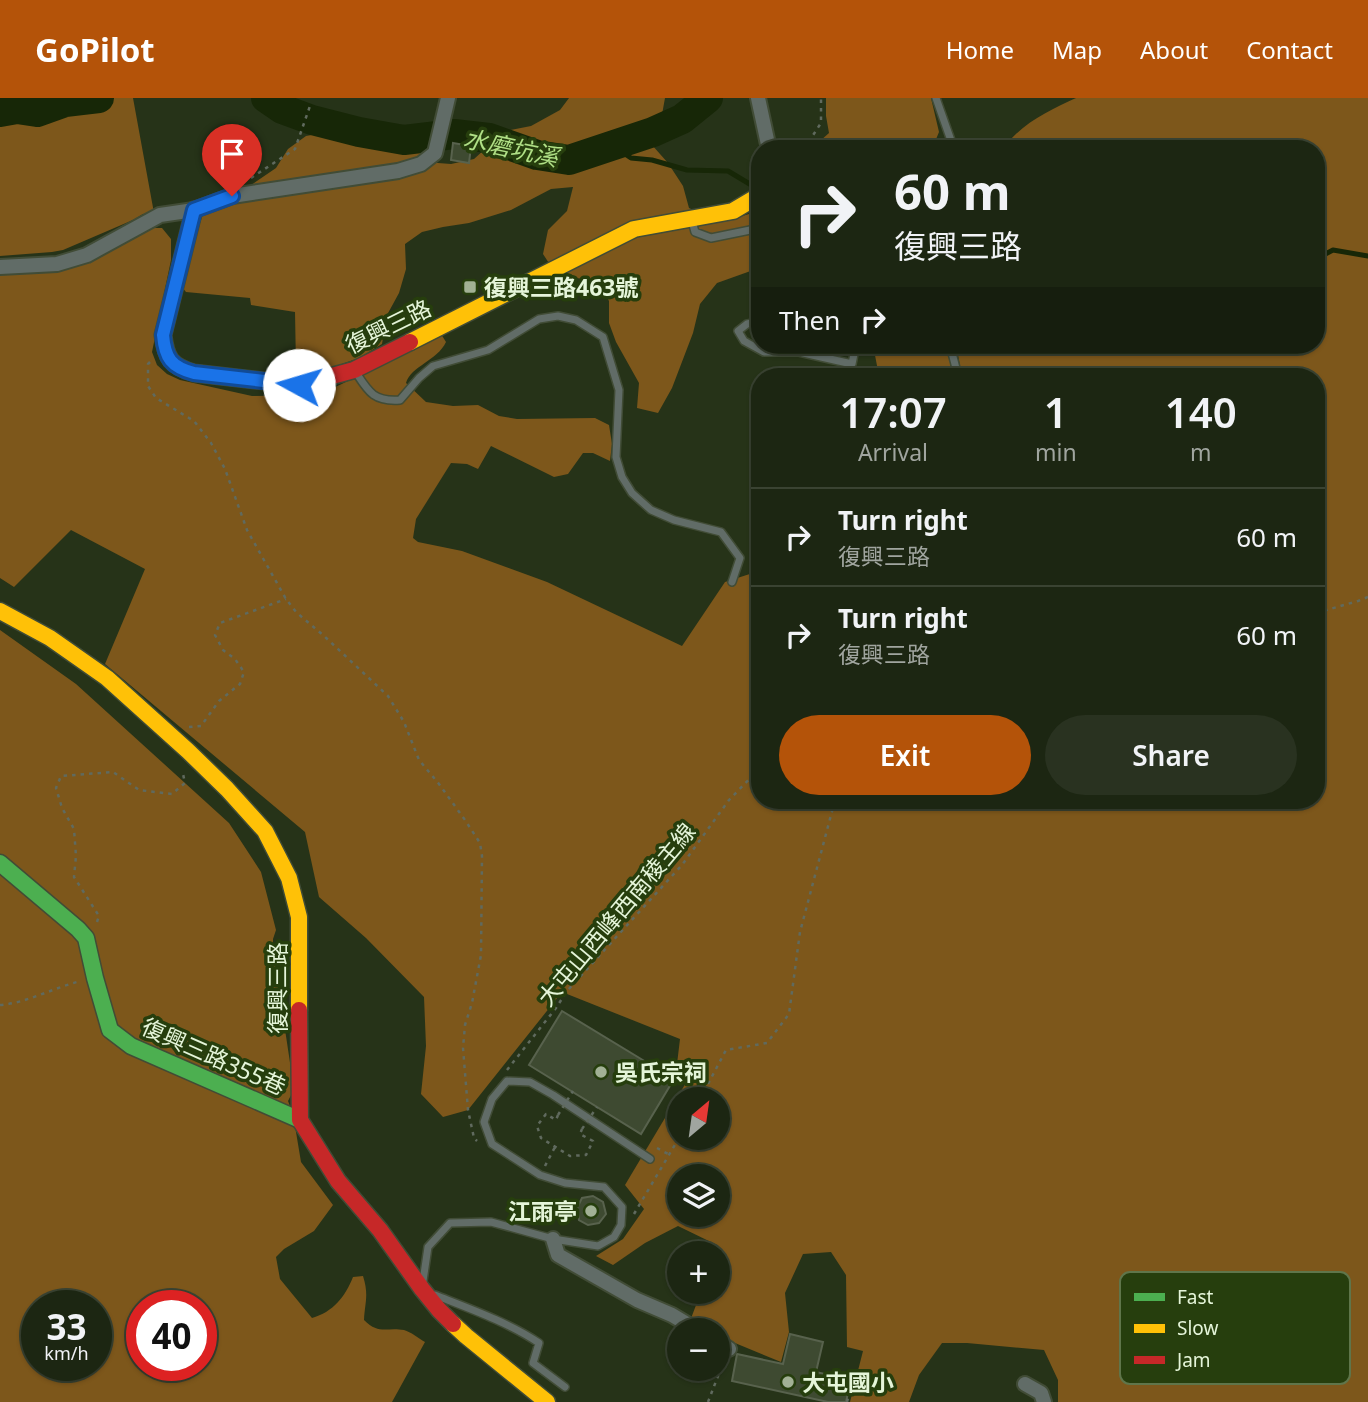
<!DOCTYPE html>
<html lang="en">
<head>
<meta charset="utf-8">
<style>
	:root { --surface:#1c2612; --page:#293220; --text:#f1f3f6; --muted:#a0a59f; --line:#3a4332; --accent:#b45309 }
	body { margin:0; font-family:"Noto Sans","Noto Sans TC",sans-serif; background:var(--page); color:var(--text); height:100vh; display:flex; flex-direction:column; font-size:26px; white-space:nowrap }
	* { box-sizing:border-box; margin:0 }
	p { font-size:23px; color:var(--muted) }
	.icon { flex:none; width:38px; height:38px; fill:none; stroke:currentColor; stroke-width:2; stroke-linecap:round; stroke-linejoin:round }
	.map { position:relative; flex:1; overflow:hidden }
	.side { position:absolute; left:751px; top:270px; width:574px; height:441px; display:flex; flex-direction:column; background:var(--surface); border-radius:28px; box-shadow:0 2px 5px #0004,0 0 0 2px var(--line) }
	.side>* { flex:none }
	.banner { position:absolute; left:751px; top:42px; width:574px; height:214px; border-radius:28px; box-shadow:0 2px 5px #0004,0 0 0 2px var(--line); background:#1c2612; color:var(--text); overflow:hidden }
	.needle { width:46px; rotate:29deg }
	.tools { position:absolute; left:667px; top:989px; display:grid; gap:14px }
	.tools a { display:grid; place-items:center; width:63px; height:63px; border-radius:50%; background:var(--surface); box-shadow:0 2px 5px #0004,0 0 0 2px var(--line); font-size:35px }
	.speed { position:absolute; left:21px; top:1192px; display:flex; gap:14px; font-size:35px; font-weight:700; text-align:center }
	.speed>* { display:grid; place-content:center; width:91px; height:91px; border-radius:50%; background:var(--surface); box-shadow:0 2px 5px #0004,0 0 0 2px var(--line); line-height:1 }
	.speed small { font-size:18px; font-weight:400 }
	.speed .limit { border:10px solid #d22; background:#fff; color:#111 }
	.pin { position:absolute; display:grid; place-items:center; width:60px; height:60px; color:#fff; margin:-72px -30px; border-radius:50% 50% 50% 0; rotate:-45deg; box-shadow:0 0 7px #0007 }
	.pin .icon { rotate:45deg }
	.me { position:absolute; width:77px; margin:-38px; rotate:276deg; stroke-linejoin:round; filter:drop-shadow(0 0 5px #0008) }
	.turn { display:flex; align-items:center; gap:24px; height:147px; padding:0 28px; font-size:32px }
	.turn .icon { width:91px; height:91px; stroke-width:2.5 }
	.turn b { display:block; font-size:49px; line-height:60px }
	.then { display:flex; align-items:center; height:66px; padding:0 28px; background:#0003; gap:14px; font-size:26px }
	.eta { display:flex; justify-content:space-evenly; align-items:center; height:119px; text-align:center }
	.eta b { font-size:42px; font-weight:600; line-height:49px }
	.button { display:flex; gap:14px; margin-top:auto; padding:14px 28px }
	.button a { flex:1; height:80px; border-radius:42px; background:var(--accent); color:#fff; font-size:28px; font-weight:600; line-height:80px; text-align:center }
	.button a+a { background:var(--page); color:var(--text) }
	ul { padding:0; list-style:none }
	li { display:flex; align-items:center; gap:21px; height:98px; padding:0 28px; border-top:2px solid var(--line) }
	li div { flex:1 }
	li b { display:block; font-size:26px }
	li em { font-style:normal }
	header { display:flex; align-items:center; gap:42px; box-sizing:border-box; height:98px; padding:0 35px; background:var(--accent); color:#fff }
	header strong { font-size:33px }
	nav { display:flex; gap:38px; margin-inline-start:auto; font-size:24px }
	.map>svg:first-child { display:block }
</style>
</head>
<body>
<header>
<strong>GoPilot</strong>
<nav><a>Home</a><a>Map</a><a>About</a><a>Contact</a></nav>
</header>
<div class="map">
<svg width="1368" height="1304" viewBox="0 0 1368 1304">
	<rect width="100%" height="100%" fill="#263318"/>
	<path fill="#7d571b" fill-rule="evenodd" d="M 0,0 L 133,0 L 154,115 L 143,116 L 133,122 L 63,152 L 52,154 L 0,158 Z
		M 569,0 L 665,0 L 661,22 L 652,47 L 668,65 L 683,88 L 689,110 L 714,122 L 739,119 L 759,113 L 759,170 L 717,185 L 700,206 L 693,235 L 672,290 L 658,315 L 637,310 L 639,285 L 616,244 L 609,225 L 609,203 L 598,184 L 556,176 L 543,156 L 548,132 L 567,113 L 573,89 L 551,91 L 511,112 L 469,125 L 443,129 L 422,134 L 405,146 L 406,171 L 399,195 L 387,217 L 382,246 L 359,260 L 333,269 L 296,269 L 295,214 L 251,207 L 250,200 L 186,194 L 182,189 L 203,115 L 234,103 L 254,85 L 276,70 L 288,51 L 306,38 L 328,34 L 363,22 L 395,30 L 425,49 L 425,64 L 451,66 L 474,61 L 505,33 L 531,28 L 560,12 Z
		M 826,0 L 931,0 L 939,34 L 932,51 L 811,51 L 829,35 L 826,18 Z
		M 1076,0 L 1368,0 L 1368,1304 L 1058,1304 L 1058,1282 L 1044,1252 L 967,1245 L 942,1245 L 919,1277 L 909,1304 L 850,1304 L 863,1253 L 847,1249 L 846,1177 L 831,1154 L 803,1156 L 785,1195 L 789,1234 L 781,1264 L 718,1238 L 718,1232 L 707,1232 L 690,1223 L 701,1194 L 718,1194 L 718,1155 L 715,1155 L 717,1147 L 678,1128 L 645,1145 L 613,1167 L 596,1158 L 623,1141 L 644,1111 L 625,1087 L 690,978 L 677,966 L 680,941 L 562,894 L 468,1012 L 443,1019 L 421,996 L 426,948 L 424,899 L 366,840 L 319,799 L 305,734 L 105,566 L 145,471 L 71,432 L 14,489 L 0,480 L 0,176 L 59,172 L 93,162 L 149,130 L 162,130 L 171,141 L 171,162 L 152,254 L 157,267 L 167,276 L 180,282 L 252,298 L 319,297 L 391,262 L 441,236 L 446,244 C 437,263 411,268 406,285 L 426,304 L 453,308 L 478,307 L 499,318 L 517,321 L 595,320 L 609,327 L 612,346 L 610,363 L 593,355 L 583,355 L 568,376 L 554,379 L 491,348 L 478,371 L 467,366 L 451,365 L 416,421 L 413,440 L 418,444 L 462,453 L 547,484 L 682,548 L 725,484 L 759,473 L 760,702 L 1316,702 L 1316,278 L 962,278 L 956,247 L 1316,247 L 1316,51 L 1003,51 C 1020,26 1050,12 1076,0 ZM 679,1001 L 718,1001 L 718,1040 L 679,1040 ZM 679,1078 L 718,1078 L 718,1116 L 679,1116 Z
		M 873,247 L 946,247 L 953,278 L 879,278 Z
		M 0,532 L 76,586 L 229,725 L 261,774 L 276,832 L 273,841 L 273,852 L 294,991 L 288,1003 L 293,1016 L 301,1064 L 333,1107 L 314,1133 L 284,1151 L 276,1159 L 280,1181 L 312,1220 C 333,1214 345,1199 353,1179 L 363,1178 C 369,1197 365,1204 364,1222 C 379,1237 386,1229 404,1232 C 411,1234 418,1240 425,1244 L 392,1304 L 0,1304 ZM 37,1208 L 96,1208 L 96,1267 L 37,1267 ZM 142,1208 L 201,1208 L 201,1267 L 142,1267 Z"/>
	<g fill="none" stroke-linecap="round" stroke-linejoin="round">
		<path stroke="#172707" stroke-width="5" d="M 613,48 L 631,60 L 652,62 L 687,72 L 728,73 L 753,88
			M 1316,161 L 1333,152 L 1368,158"/>
		<path stroke="#172707" stroke-width="30" d="M 266,0 L 282,11 L 312,22 L 359,34 L 404,42 L 454,36 L 489,40 L 537,57 L 569,62 L 653,34 L 682,21 L 708,0
			M 0,14 L 17,11 L 37,14 L 65,4 L 99,0"/>
	</g>
	<path fill="#3e4a31" stroke="#58624d" stroke-width="2" d="M 453,45 L 471,48 L 469,65 L 451,62 Z
		M 562,913 L 674,981 L 641,1036 L 529,967 Z
		M 593,1098 L 603,1104 L 606,1116 L 599,1125 L 588,1127 L 579,1122 L 577,1110 L 582,1100 Z
		M 790,1236 L 823,1244 L 816,1274 L 851,1282 L 846,1304 L 828,1304 L 732,1283 L 737,1256 L 783,1266 Z"/>
	<g fill="none" stroke-linecap="round" stroke-linejoin="round">
		<defs>
			<path id="lane" d="M 936,0 L 954,51
				M 692,123 L 695,134 L 711,140 L 760,130
				M 760,223 L 747,226 L 738,233 L 744,243 L 764,254 L 799,254 L 852,266 L 855,251 L 854,247
				M 950,247 L 958,278
				M 355,273 C 368,293 373,304 400,302 L 419,280 L 433,268 L 488,252 L 539,221 L 558,218 L 576,222 L 603,239 L 619,292 L 616,359 L 622,379 L 632,395 L 651,412 L 674,422 L 721,434 L 740,460 L 732,484
				M 423,1183 L 428,1149 L 450,1125 L 491,1124 L 553,1141 L 598,1148 L 614,1139 L 621,1127 L 622,1109 L 604,1089 L 565,1085 L 540,1077 L 492,1046 L 484,1024 L 492,1001 L 507,983 L 530,984 L 553,997 L 650,1061
				M 435,1197 C 468,1210 510,1225 539,1245 L 533,1265 L 565,1289"/>
			<path id="street" d="M 758,0 L 769,51
				M 0,169 L 57,166 L 87,157 L 160,117 L 194,112 L 232,98 L 398,73 L 421,66 L 435,55 L 448,0
				M 553,1141 L 558,1157 L 637,1202 L 672,1217 L 697,1232
				M 718,1244 L 729,1251
				M 1025,1286 L 1041,1295 L 1044,1304"/>
			<path id="fast" d="M 0,765 L 78,831 L 86,840 L 95,880 L 110,932 L 131,948 L 300,1022"/>
			<path id="slow" d="M 410,244 L 634,131 L 733,113 L 760,97
				M 0,513 L 50,540 L 107,580 L 188,653 L 227,691 L 265,733 L 289,780 L 299,819 L 299,912
				M 453,1226 L 466,1238 L 547,1304"/>
			<path id="jam" d="M 194,112 L 163,237 C 166,261 171,268 194,275 L 299,287 L 354,272 L 410,244
				M 299,912 L 300,1022 L 338,1083 L 380,1132 L 422,1191 L 439,1212 L 453,1226"/>
		</defs>
		<use href="#lane" stroke="#414c36" stroke-width="10"/>
		<use href="#street" stroke="#414c36" stroke-width="18"/>
		<use href="#fast" stroke="#414c36" stroke-width="19"/>
		<use href="#slow" stroke="#414c36" stroke-width="19"/>
		<use href="#jam" stroke="#414c36" stroke-width="19"/>
		<path stroke="#606a5e" stroke-width="2.5" stroke-dasharray="3.5 5" stroke-linecap="butt" d="M 804,51 L 821,25 L 821,0
			M 251,80 L 295,51 L 310,8
			M 150,264 L 148,266 L 148,288 L 156,300 L 194,323 L 211,345 L 225,371 L 247,432 L 286,501 L 296,514 L 323,537 L 388,598 L 404,624 L 419,662 L 439,686 L 465,722 L 480,745 L 482,758 L 481,857 L 472,905 L 465,927 L 463,950 L 468,1012 L 474,1040 L 477,1043
			M 1316,515 L 1358,503 L 1368,499
			M 189,629 L 201,628 L 219,603 L 240,586 L 244,574 L 235,561 L 223,552 L 215,537 L 220,525 L 286,501
			M 97,824 L 99,818 L 74,779 L 76,758 L 74,731 L 62,710 L 56,690 L 61,678 L 113,674 L 139,692 L 172,696 L 185,685 L 183,676
			M 0,907 C 26,905 51,891 77,884
			M 507,972 L 556,910 L 567,893 L 682,767 L 729,702 L 760,670
			M 700,1001 L 726,952 L 767,945 L 789,916 L 800,834 L 835,702
			M 558,1017 L 556,1022 L 546,1016 L 537,1028 L 541,1040 L 570,1058 L 586,1057 L 593,1043 L 580,1036 L 582,1031
			M 657,1050 L 670,1057
			M 545,1068 L 555,1049
			M 634,1116 L 679,1040
			M 708,1304 L 723,1265
			M 847,1304 L 855,1271"/>
		<use href="#lane" stroke="#616c67" stroke-width="7"/>
		<use href="#street" stroke="#616c67" stroke-width="14"/>
		<use href="#fast" stroke="#4caf50" stroke-width="16"/>
		<use href="#slow" stroke="#ffc107" stroke-width="16"/>
		<use href="#jam" stroke="#c62828" stroke-width="16"/>
		<path stroke="#606a5e" stroke-width="2.5" stroke-dasharray="3.5 5" stroke-linecap="butt" d="M 558,1017 L 573,993
			M 582,1031 L 597,1009"/>
	</g>
	<g fill="none" stroke-linecap="round" stroke-linejoin="round">
		<defs>
			<path id="route" d="M 232,98 L 194,112 L 163,237 C 165,260 171,269 194,275 L 299,287"/>
		</defs>
		<use href="#route" stroke="#114b97" stroke-width="18"/>
		<use href="#route" stroke="#1a73e8" stroke-width="12"/>
	</g>
	<g fill="#a2b195" stroke="#263e0d" stroke-width="2.5">
		<rect x="463" y="182" width="14" height="14" rx="3.5"/>
		<circle cx="601" cy="974" r="7"/>
		<circle cx="591" cy="1113" r="7"/>
		<circle cx="788" cy="1284" r="7"/>
	</g>
	<g text-anchor="middle" dominant-baseline="central" stroke-width="7" stroke-linejoin="round" paint-order="stroke">
		<g font-size="23" font-weight="bold" fill="#e5f5d9" stroke="#263e0d" text-anchor="start">
			<text x="484" y="189">復興三路463號</text>
			<text x="615" y="974">吳氏宗祠</text>
			<text x="577" y="1113" text-anchor="end">江雨亭</text>
			<text x="802" y="1284">大屯國小</text>
		</g>
		<g font-size="23" fill="#e5f5d9" stroke="#263e0d">
			<text transform="translate(388 228) rotate(-26)">復興三路</text>
			<text transform="translate(616 816) rotate(-50)">大屯山西峰西南稜主線</text>
			<text transform="translate(277 890) rotate(-90)">復興三路</text>
			<text transform="translate(214 958) rotate(24)">復興三路355巷</text>
		</g>
		<g font-size="24" font-style="italic" fill="#b0e086" stroke="#263e0d">
			<text transform="translate(511 49) rotate(12)">水磨坑溪</text>
		</g>
	</g>
	<rect x="1120" y="1174" width="230" height="112" rx="10" fill="#263e0d" stroke="#5f754a" stroke-width="2"/>
	<rect x="1134" y="1195" width="31" height="8" fill="#4caf50"/>
	<rect x="1134" y="1226" width="31" height="9" fill="#ffc107"/>
	<rect x="1134" y="1258" width="31" height="8" fill="#c62828"/>
	<g font-size="19" fill="#e5f5d9">
		<text x="1177" y="1206">Fast</text>
		<text x="1177" y="1237">Slow</text>
		<text x="1177" y="1269">Jam</text>
	</g>
</svg>
<div class="tools">
<a><svg class="needle" viewBox="-14 -14 28 28"><path d="M0-13l5 13h-10z" fill="#e53935"/><path d="M0 13l5-13h-10z" fill="#a0a59f"/></svg></a>
<a><svg class="icon" aria-label="layers" viewBox="0 0 24 24"><path d="M12 4l9 5-9 5-9-5zM3 14l9 5 9-5"/></svg></a>
<a>+</a>
<a>−</a>
</div>
<div class="speed"><div>33<small>km/h</small></div><div class="limit">40</div></div>
<div class="pin" style="left:232px;top:98px;background:#d93025"><svg class="icon" aria-label="arrive" viewBox="0 0 24 24"><path d="M6 21V4h12l-3 4 3 4H6"/></svg></div>
<svg class="me" style="left:299px;top:287px" viewBox="-20 -20 40 40"><circle r="19" fill="#fff"/><path d="M0-13L10 11 0 6-10 11z" fill="#1a73e8"/></svg>
<div class="banner">
<div class="turn"><svg class="icon" aria-label="right" viewBox="0 0 24 24"><path d="M7 20v-9h11M14 6l5 5-5 5"/></svg><div><b>60 m</b>復興三路</div></div>
<div class="then">Then<svg class="icon" aria-label="right" viewBox="0 0 24 24"><path d="M7 20v-9h11M14 6l5 5-5 5"/></svg></div>
</div>
<section class="side">
<div class="eta">
<div><b>17:07</b><p>Arrival</p></div>
<div><b>1</b><p>min</p></div>
<div><b>140</b><p>m</p></div>
</div>
<ul>
<li><svg class="icon" aria-label="right" viewBox="0 0 24 24"><path d="M7 20v-9h11M14 6l5 5-5 5"/></svg><div><b>Turn right</b><p>復興三路</p></div><em>60 m</em></li>
<li><svg class="icon" aria-label="right" viewBox="0 0 24 24"><path d="M7 20v-9h11M14 6l5 5-5 5"/></svg><div><b>Turn right</b><p>復興三路</p></div><em>60 m</em></li>
</ul>
<div class="button"><a>Exit</a><a>Share</a></div>
</section>
</div>
</body>
</html>
